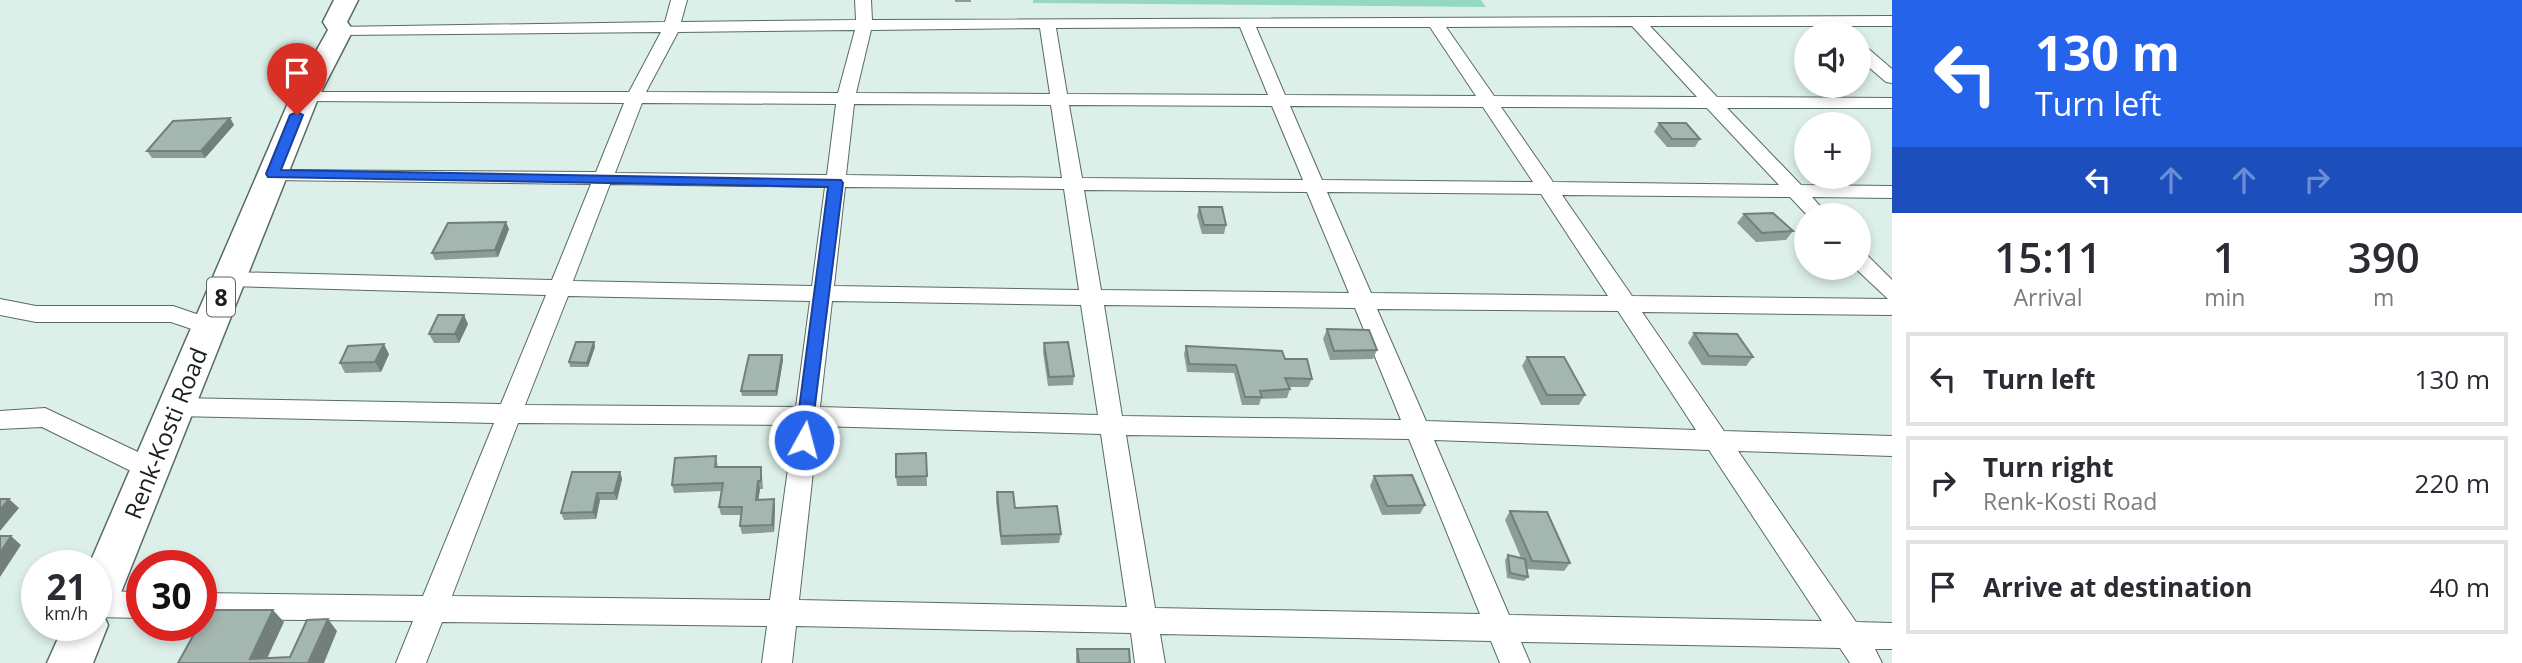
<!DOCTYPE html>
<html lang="en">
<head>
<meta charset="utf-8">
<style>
	:root { --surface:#fff; --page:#f2f2f3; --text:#2b2b33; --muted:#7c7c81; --line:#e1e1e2 }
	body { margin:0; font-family:"Open Sans",sans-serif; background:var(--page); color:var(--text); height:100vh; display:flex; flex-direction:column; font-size:26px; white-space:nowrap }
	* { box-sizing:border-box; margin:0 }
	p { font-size:23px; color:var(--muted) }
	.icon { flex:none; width:38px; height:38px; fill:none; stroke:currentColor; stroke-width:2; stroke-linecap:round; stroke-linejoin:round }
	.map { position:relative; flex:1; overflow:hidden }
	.panel { display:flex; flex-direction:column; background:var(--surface); width:630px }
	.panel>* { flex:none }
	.top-card { background:#2563eb; color:#fff; overflow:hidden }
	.buttons { position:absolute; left:1794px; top:21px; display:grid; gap:14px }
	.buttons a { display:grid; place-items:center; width:77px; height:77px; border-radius:50%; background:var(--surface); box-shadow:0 4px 10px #0003; font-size:35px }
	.speed { position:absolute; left:21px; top:550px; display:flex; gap:14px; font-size:35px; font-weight:700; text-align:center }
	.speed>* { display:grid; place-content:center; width:91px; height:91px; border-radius:50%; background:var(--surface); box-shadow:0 4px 10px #0003; line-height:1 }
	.speed small { font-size:18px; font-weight:400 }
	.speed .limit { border:10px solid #d22; background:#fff; color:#111 }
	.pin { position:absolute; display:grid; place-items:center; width:60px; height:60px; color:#fff; margin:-72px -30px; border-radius:50% 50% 50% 0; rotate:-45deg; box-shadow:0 0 7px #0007 }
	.pin .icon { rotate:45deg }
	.me { position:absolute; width:77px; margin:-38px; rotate:7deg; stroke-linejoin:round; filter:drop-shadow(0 0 5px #0008) }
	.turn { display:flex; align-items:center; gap:24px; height:147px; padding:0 28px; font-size:32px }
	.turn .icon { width:91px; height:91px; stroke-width:2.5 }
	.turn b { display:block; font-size:49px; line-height:60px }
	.lanes { display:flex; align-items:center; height:66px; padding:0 28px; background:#0003; justify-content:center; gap:35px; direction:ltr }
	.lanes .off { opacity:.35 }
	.eta { display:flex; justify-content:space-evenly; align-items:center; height:119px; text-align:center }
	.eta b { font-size:42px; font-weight:600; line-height:49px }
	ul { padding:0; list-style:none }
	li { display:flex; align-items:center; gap:21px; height:94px; margin:0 14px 10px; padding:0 14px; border:4px solid var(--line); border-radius:0px }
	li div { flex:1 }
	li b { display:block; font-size:26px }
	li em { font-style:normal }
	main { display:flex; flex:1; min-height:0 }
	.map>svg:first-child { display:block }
</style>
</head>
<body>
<main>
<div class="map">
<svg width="1892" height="663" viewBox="0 0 1892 663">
	<rect width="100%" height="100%" fill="#dcf0e9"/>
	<path fill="#94d7c2" d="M 1033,0 L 1481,0 L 1486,7 L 1033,3 Z"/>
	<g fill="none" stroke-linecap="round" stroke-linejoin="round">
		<defs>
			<path id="street" d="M 671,0 L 687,0 L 681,22 L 856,20 L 855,0 L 871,0 L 872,20 L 1892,16 L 1892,26 L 1650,26 L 1717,97 L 1892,98 L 1892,108 L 1727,108 L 1801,185 L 1892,186 L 1892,198 L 1812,197 L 1828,215 L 1807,215 L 1790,197 L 1562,195 L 1632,296 L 1888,299 L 1855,268 L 1858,268 L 1858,251 L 1865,253 L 1892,280 L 1892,315 L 1642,312 L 1724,431 L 1892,436 L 1892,456 L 1738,451 L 1856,622 L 1892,623 L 1892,649 L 1875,649 L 1882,663 L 1850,663 L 1840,648 L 1521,642 L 1530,663 L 1500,663 L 1491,641 L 1160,634 L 1165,663 L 1135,663 L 1131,633 L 796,626 L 792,663 L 762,663 L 767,626 L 442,622 L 426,663 L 396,663 L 413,621 L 201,619 L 201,593 L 423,596 L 494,423 L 176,416 L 167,414 L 164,407 L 167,400 L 176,398 L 501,404 L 546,295 L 229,286 L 221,284 L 218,279 L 221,274 L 229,272 L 552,280 L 591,184 L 272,180 L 262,174 L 265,170 L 596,172 L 624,103 L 305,101 L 299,100 L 296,96 L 299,92 L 629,92 L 661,32 L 341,35 L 335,33 L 333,30 L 335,27 L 665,22 ZM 1632,26 L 1697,97 L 1494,96 L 1446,27 ZM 1240,27 L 1268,95 L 1067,94 L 1056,28 ZM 1256,27 L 1430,27 L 1476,96 L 1285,95 ZM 1040,28 L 1050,94 L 856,93 L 871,30 ZM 855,30 L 838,93 L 646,92 L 678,32 ZM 642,103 L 836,104 L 827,175 L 615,173 ZM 854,104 L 1051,105 L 1062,178 L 846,175 ZM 1069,105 L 1272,106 L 1303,180 L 1082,178 ZM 1290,106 L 1483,107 L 1533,182 L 1322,180 ZM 1501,107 L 1707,108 L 1779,185 L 1553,182 ZM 610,184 L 825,187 L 812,286 L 573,281 ZM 845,187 L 1064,189 L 1079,290 L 834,286 ZM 1084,190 L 1307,192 L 1349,293 L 1101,290 ZM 1327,192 L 1541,194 L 1608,296 L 1371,293 ZM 568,296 L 810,301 L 796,407 L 525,405 ZM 832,301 L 1081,305 L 1098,415 L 820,407 ZM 1104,305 L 1355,308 L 1401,420 L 1122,416 ZM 1377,309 L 1618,311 L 1696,430 L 1426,421 ZM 518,423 L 794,425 L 770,600 L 452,596 ZM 818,426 L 1101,434 L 1127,607 L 799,600 ZM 1126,435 L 1409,439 L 1480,614 L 1155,608 ZM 1434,440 L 1709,450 L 1822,621 L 1509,615 Z
				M 1858,44 L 1864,45 L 1892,69 L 1892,83 L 1886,82 L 1858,58 Z
				M 0,299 L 36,306 L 173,306 L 217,321 L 220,327 L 217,333 L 209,335 L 171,322 L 36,322 L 0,315 Z
				M 45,408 L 159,462 L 163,469 L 159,476 L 150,479 L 141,476 L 42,427 L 0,429 L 0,411 Z
				M 96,591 L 142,592 L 142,618 L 96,617 Z"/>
			<path id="primary" d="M 334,0 L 358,0 L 347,22 L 353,30 L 319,96 L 118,600 L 112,614 L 104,616 L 108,625 L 93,663 L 47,663 L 64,625 L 96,625 L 96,565 L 89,565 L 291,96 L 328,30 L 323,22 Z"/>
		</defs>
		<use href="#street" stroke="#596a64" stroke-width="2"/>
		<use href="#primary" stroke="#596a64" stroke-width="3"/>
		<use href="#street" fill="#fff" fill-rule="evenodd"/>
		<use href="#primary" fill="#fff" fill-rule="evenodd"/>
	</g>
	<path fill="#8c9d96" d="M 955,0 L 971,0 L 971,2 L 955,2 Z
		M 230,118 L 234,125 L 205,158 L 152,158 L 147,151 Z
		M 1659,123 L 1700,139 L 1695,147 L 1667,147 L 1654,132 Z
		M 1199,207 L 1226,225 L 1224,234 L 1202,234 L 1197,216 Z
		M 1744,214 L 1793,231 L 1786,240 L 1756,242 L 1737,223 Z
		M 509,229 L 498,257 L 435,260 L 432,253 Z
		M 468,324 L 459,343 L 434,343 L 429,334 Z
		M 1327,329 L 1377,350 L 1373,359 L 1330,360 L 1323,339 Z
		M 1694,333 L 1753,357 L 1746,366 L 1702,365 L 1688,343 Z
		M 594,342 L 595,347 L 588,367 L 570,367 L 569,362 Z
		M 1044,343 L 1074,376 L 1073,385 L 1048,386 L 1043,352 Z
		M 1186,346 L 1285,359 L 1312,379 L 1308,387 L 1289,387 L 1290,389 L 1287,398 L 1261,399 L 1259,405 L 1242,405 L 1234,373 L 1187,372 L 1184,354 Z
		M 389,354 L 381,372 L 345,373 L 340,363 Z
		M 782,355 L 783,360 L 777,396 L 742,396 L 741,391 Z
		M 1527,357 L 1585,395 L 1579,405 L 1541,405 L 1522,366 Z
		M 926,453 L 927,486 L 897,486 L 896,477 Z
		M 716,456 L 718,467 L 762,475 L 763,489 L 760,489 L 758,500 L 774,499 L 775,507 L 774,532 L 742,534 L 740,526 L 741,515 L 721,515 L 719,507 L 722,491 L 674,493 L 672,485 Z
		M 620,472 L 622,479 L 617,500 L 600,500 L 596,519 L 564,520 L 561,513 Z
		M 1374,476 L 1425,505 L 1420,514 L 1382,515 L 1370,486 Z
		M 997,492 L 1015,508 L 1061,534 L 1059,543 L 1001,545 L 996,501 Z
		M 1510,511 L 1570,563 L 1564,571 L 1526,569 L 1528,577 L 1524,581 L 1507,578 L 1505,560 L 1508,555 L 1521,558 L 1505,520 Z
		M 1077,649 L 1130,663 L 1076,663 L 1076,657 Z"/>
	<path fill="#727f7a" d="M 230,118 L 234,125 L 205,158 L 201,151 Z
		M 506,222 L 509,229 L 498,257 L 495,250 Z
		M 464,315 L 468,324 L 459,343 L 455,334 Z
		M 594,342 L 595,347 L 588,367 L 587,363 Z
		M 384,344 L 389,354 L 381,372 L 375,362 Z
		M 782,355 L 783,360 L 777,396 L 776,391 Z
		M 620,472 L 622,479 L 617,500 L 614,493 Z
		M 758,481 L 760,489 L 757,508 L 756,500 Z
		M 597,493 L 600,500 L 596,519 L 593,512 Z
		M 9,499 L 19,508 L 0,531 L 0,510 Z
		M 774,499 L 775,507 L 774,532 L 772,525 Z
		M 11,536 L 21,545 L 0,577 L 0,553 Z
		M 273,610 L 284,622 L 265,663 L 250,659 Z
		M 328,619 L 337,631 L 324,663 L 308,663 Z"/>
	<path fill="#a3b6af" stroke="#727f7a" stroke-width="2" d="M 230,118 L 201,151 L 147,151 L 173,121 Z
		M 1659,123 L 1686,123 L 1700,139 L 1672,139 Z
		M 1199,207 L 1222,207 L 1226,225 L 1204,225 Z
		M 1773,213 L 1793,231 L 1762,233 L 1744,214 Z
		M 506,222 L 495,250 L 432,253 L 448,223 Z
		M 438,315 L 464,315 L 455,334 L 429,334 Z
		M 1327,329 L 1369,330 L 1377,350 L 1334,351 Z
		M 1694,333 L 1737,334 L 1753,357 L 1709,356 Z
		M 576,342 L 594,342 L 587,363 L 569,362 Z
		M 1068,342 L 1074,376 L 1049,377 L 1044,343 Z
		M 384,344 L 375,362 L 340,363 L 348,346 Z
		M 1186,346 L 1282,351 L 1285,359 L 1307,359 L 1312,379 L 1285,378 L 1290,389 L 1260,391 L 1262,397 L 1245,397 L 1236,365 L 1189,364 Z
		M 749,355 L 782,355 L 776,391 L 741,391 Z
		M 1527,357 L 1564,357 L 1585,395 L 1547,395 Z
		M 926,453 L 927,476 L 896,477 L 896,454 Z
		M 716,456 L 715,467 L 761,467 L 761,481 L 758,481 L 756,500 L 774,499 L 772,525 L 740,526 L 742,507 L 719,507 L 723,483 L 672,485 L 675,458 Z
		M 572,472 L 620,472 L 614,493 L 597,493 L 593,512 L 561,513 Z
		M 1412,475 L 1425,505 L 1387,506 L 1374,476 Z
		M 997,492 L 1013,492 L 1015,508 L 1057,506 L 1061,534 L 1001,536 Z
		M 0,499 L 9,499 L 0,510 Z
		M 1510,511 L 1547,512 L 1570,563 L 1532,561 Z
		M 0,536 L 11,536 L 0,553 Z
		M 1508,555 L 1525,559 L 1528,577 L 1510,573 Z
		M 207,610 L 273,610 L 250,659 L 290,657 L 307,620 L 328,619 L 308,663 L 178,663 L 199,625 L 201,625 L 201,620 Z
		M 1077,649 L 1129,649 L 1130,663 L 1079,663 Z"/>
	<path fill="#2563eb" stroke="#184099" stroke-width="2" d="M 297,112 L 303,115 L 281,170 L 841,180 L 843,183 L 810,445 L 798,445 L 795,440 L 828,187 L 268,177 L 266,174 L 290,115 Z"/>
	<g text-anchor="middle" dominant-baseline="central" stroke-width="6" stroke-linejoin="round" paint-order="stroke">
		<rect fill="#fff" stroke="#5e6361" stroke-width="2" x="207" y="277.5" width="28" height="39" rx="5"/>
		<g font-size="23" font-weight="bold" fill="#19201d">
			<text x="221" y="297">8</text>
		</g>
		<g font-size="24" fill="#19201d" stroke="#fff">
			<text transform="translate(165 433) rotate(-68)">Renk-Kosti Road</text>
		</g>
	</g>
</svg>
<div class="buttons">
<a><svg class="icon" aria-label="sound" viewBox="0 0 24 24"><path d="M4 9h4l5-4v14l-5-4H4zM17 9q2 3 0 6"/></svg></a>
<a>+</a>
<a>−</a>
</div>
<div class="speed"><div>21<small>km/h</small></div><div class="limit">30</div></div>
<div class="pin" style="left:297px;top:115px;background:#d93025"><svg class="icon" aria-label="arrive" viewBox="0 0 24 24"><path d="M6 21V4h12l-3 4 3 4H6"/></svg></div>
<svg class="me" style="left:804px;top:440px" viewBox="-20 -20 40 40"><circle r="17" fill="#2563eb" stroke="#fff" stroke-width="3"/><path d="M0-11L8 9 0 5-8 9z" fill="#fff"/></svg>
</div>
<section class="panel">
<div class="top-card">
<div class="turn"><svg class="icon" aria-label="left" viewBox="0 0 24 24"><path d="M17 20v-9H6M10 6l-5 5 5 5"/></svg><div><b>130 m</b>Turn left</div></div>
<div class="lanes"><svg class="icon" aria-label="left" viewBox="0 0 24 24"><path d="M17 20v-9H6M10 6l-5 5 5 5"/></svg><svg class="icon off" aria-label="ahead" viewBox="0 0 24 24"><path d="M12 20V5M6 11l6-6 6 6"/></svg><svg class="icon off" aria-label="ahead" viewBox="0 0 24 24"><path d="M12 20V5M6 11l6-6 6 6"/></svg><svg class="icon off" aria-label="right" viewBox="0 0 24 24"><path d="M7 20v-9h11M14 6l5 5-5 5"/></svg></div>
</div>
<div class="eta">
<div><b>15:11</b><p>Arrival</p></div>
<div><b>1</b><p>min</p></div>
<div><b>390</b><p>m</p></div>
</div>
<ul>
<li><svg class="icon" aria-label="left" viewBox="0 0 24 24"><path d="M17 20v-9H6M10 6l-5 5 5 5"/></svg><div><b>Turn left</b></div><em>130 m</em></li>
<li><svg class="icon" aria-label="right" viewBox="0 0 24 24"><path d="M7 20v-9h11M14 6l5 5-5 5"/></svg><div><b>Turn right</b><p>Renk-Kosti Road</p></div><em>220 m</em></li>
<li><svg class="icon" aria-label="arrive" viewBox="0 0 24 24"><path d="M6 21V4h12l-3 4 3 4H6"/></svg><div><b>Arrive at destination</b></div><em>40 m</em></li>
</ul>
</section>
</main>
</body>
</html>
